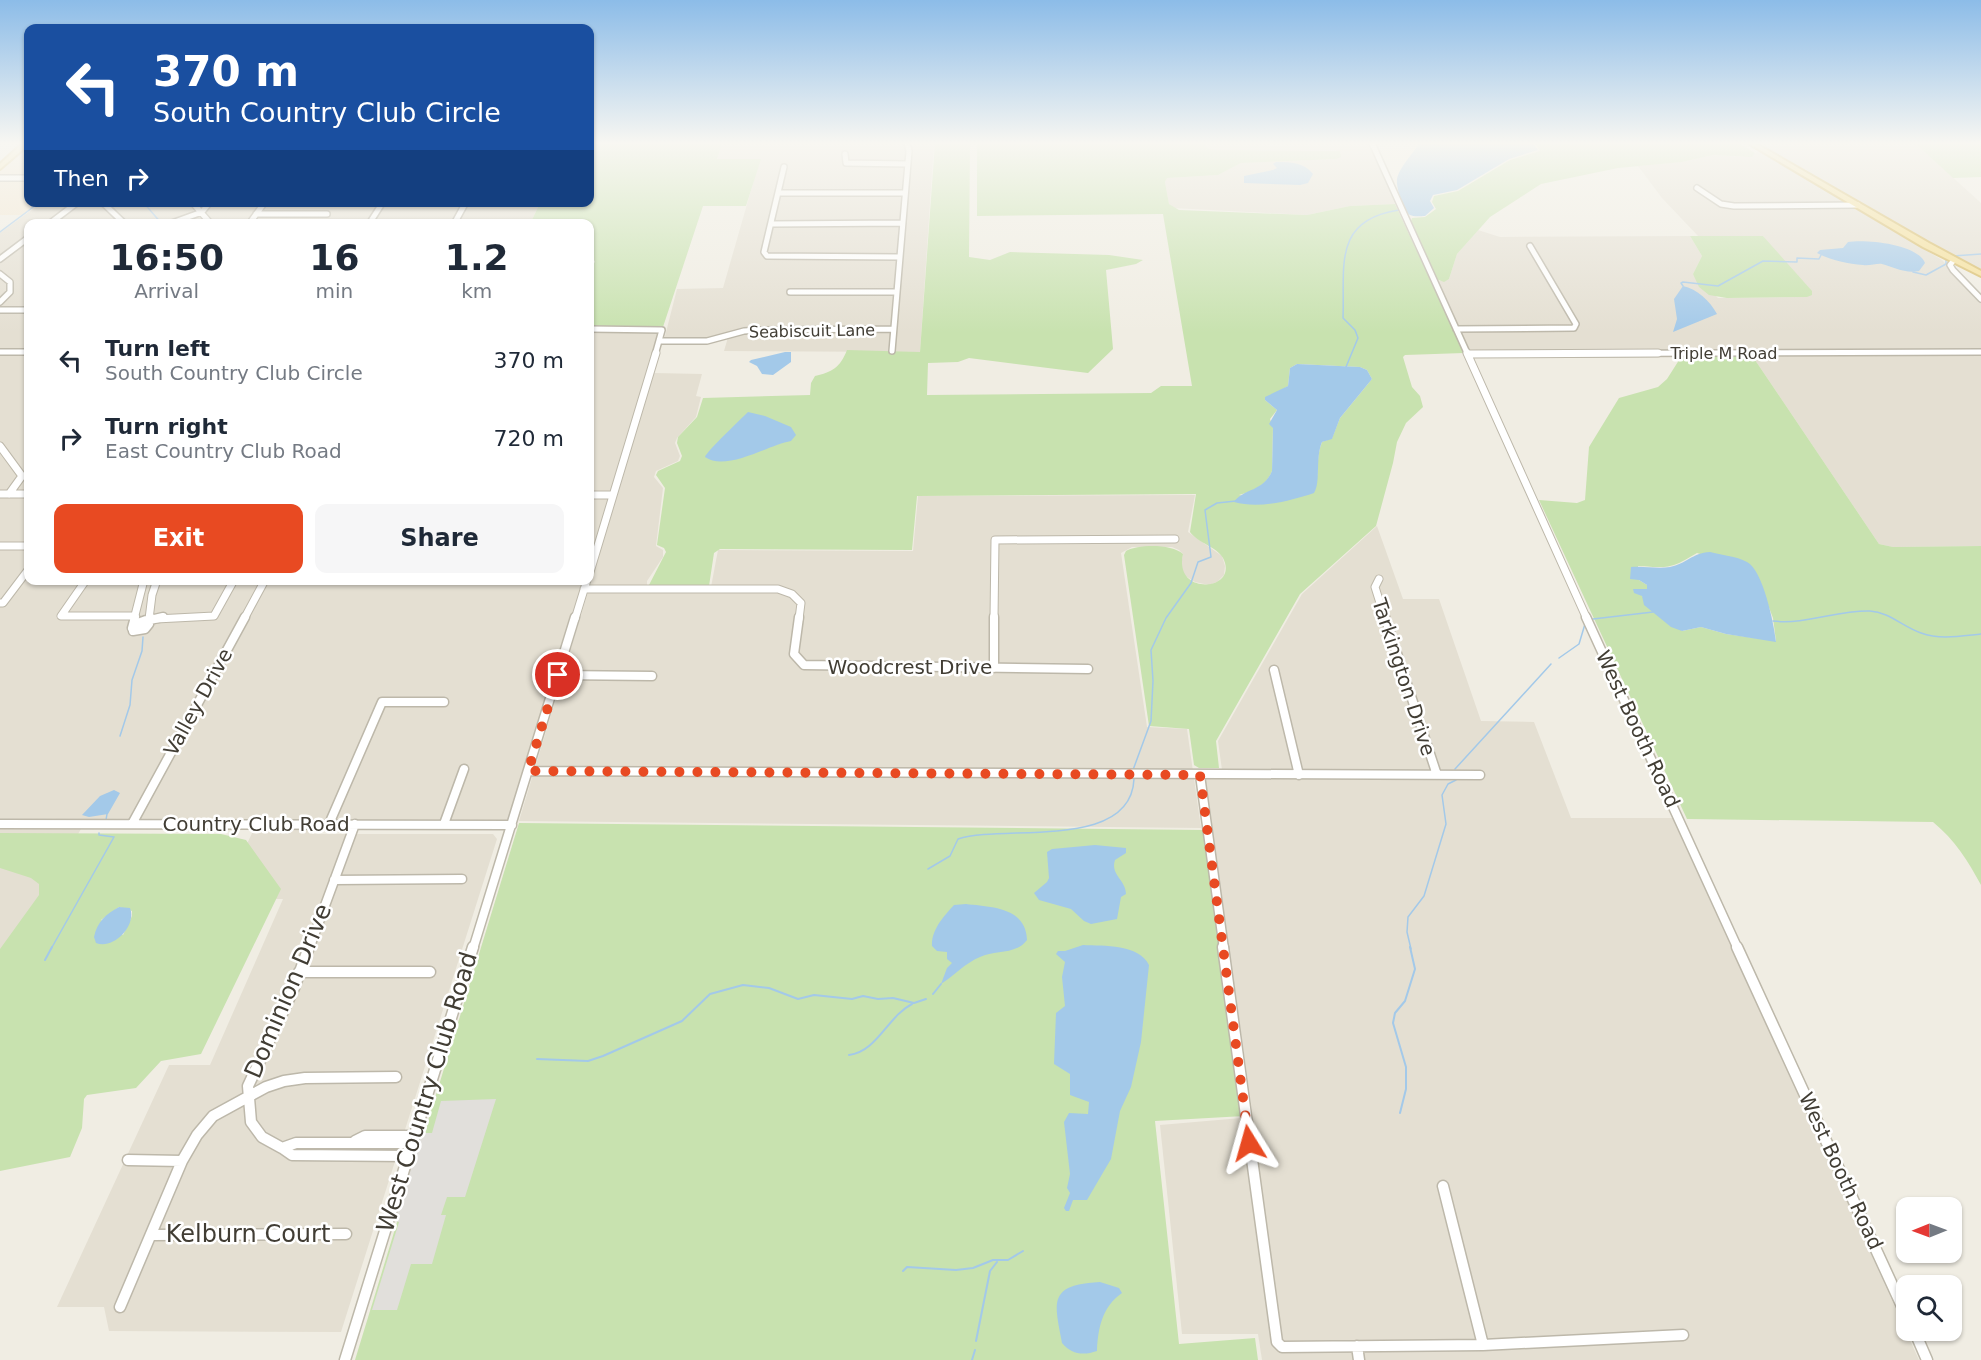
<!DOCTYPE html>
<html lang="en">
<head>
<meta charset="utf-8">
<style>
	:root { --surface:#fff; --page:#f6f6f7; --text:#1f2937; --muted:#747a83; --accent:#e84a22 }
	body { margin:0; font-family:"DejaVu Sans",sans-serif; background:var(--page); color:var(--text); height:100vh; display:flex; flex-direction:column; font-size:22px; white-space:nowrap }
	* { box-sizing:border-box; margin:0 }
	p { font-size:20px; color:var(--muted) }
	.icon { flex:none; width:33px; height:33px; fill:none; stroke:currentColor; stroke-width:2; stroke-linecap:round; stroke-linejoin:round }
	.map { position:relative; flex:1; overflow:hidden }
	.sheet { position:absolute; left:24px; top:219px; width:570px; height:366px; display:flex; flex-direction:column; background:var(--surface); border-radius:12px; box-shadow:0 2px 4px #0004 }
	.sheet>* { flex:none }
	.top-card { position:absolute; left:24px; top:24px; width:570px; height:183px; border-radius:12px; box-shadow:0 2px 4px #0004; background:#1a4fa0; color:#fff; overflow:hidden }
	.needle { width:39px; rotate:269deg }
	.buttons { position:absolute; left:1896px; top:1197px; display:grid; gap:12px }
	.buttons a { display:grid; place-items:center; width:66px; height:66px; border-radius:12px; background:var(--surface); box-shadow:0 2px 4px #0004; font-size:30px }
	.pin { position:absolute; display:grid; place-items:center; width:51px; height:51px; color:#fff; margin:-26px; border:3px solid #fff; border-radius:50%; box-shadow:0 2px 6px #0007 }
	.me { position:absolute; width:66px; margin:-33px; rotate:352deg; stroke-linejoin:round; filter:drop-shadow(0 0 4px #0008) }
	.turn { display:flex; align-items:center; gap:21px; height:126px; padding:0 30px; font-size:27px }
	.turn .icon { width:78px; height:78px; stroke-width:2.5 }
	.turn b { display:block; font-size:42px; line-height:51px }
	.then { display:flex; align-items:center; height:57px; padding:0 30px; background:#0003; gap:12px; font-size:22px }
	.eta { display:flex; justify-content:space-evenly; align-items:center; height:102px; text-align:center }
	.eta b { font-size:36px; font-weight:800; line-height:42px }
	.primary-button { display:flex; gap:12px; margin-top:auto; padding:12px 30px }
	.primary-button a { flex:1; height:69px; border-radius:12px; background:var(--accent); color:#fff; font-size:24px; font-weight:800; line-height:69px; text-align:center }
	.primary-button a+a { background:var(--page); color:var(--text) }
	ul { padding:0; list-style:none }
	li { display:flex; align-items:center; gap:18px; height:78px; padding:0 30px }
	li div { flex:1 }
	li b { display:block; font-size:22px }
	li em { font-style:normal }
	.map>svg:first-child { display:block }
</style>
</head>
<body>
<div class="map">
<svg width="1981" height="1360" viewBox="0 0 1981 1360">
	<rect width="100%" height="100%" fill="#f0ede3"/>
	<path fill="#e4dfd2" d="M 722,143 L 934,143 L 920,352 L 724,351 L 729,334 L 714,339 L 664,340 L 677,289 L 723,288 L 760,159 L 717,159 Z
		M 1203,143 L 1263,143 L 1272,147 L 1286,145 L 1287,143 L 1368,143 L 1395,204 L 1350,206 L 1307,215 L 1173,208 L 1169,204 L 1165,182 L 1167,178 L 1218,175 L 1241,163 L 1336,159 L 1336,150 L 1209,150 Z
		M 1755,143 L 1915,143 L 1981,203 L 1981,272 L 1922,241 Z
		M 1763,151 L 1942,260 L 1981,302 L 1981,349 L 1470,352 L 1436,279 L 1440,281 L 1449,279 L 1457,254 L 1478,230 L 1500,237 L 1690,236 L 1702,256 L 1693,274 L 1718,298 L 1807,297 L 1763,236 L 1698,236 L 1662,198 L 1638,166 L 1682,162 L 1713,155 L 1740,157 L 1754,155 L 1755,153 Z
		M 41,203 L 540,203 L 530,224 L 28,224 L 28,580 L 262,581 L 129,821 L 0,821 L 0,233 Z
		M 590,331 L 659,331 L 660,334 L 590,560 Z
		M 1981,353 L 1981,546 L 1893,547 L 1879,544 L 1753,357 Z
		M 654,373 L 702,374 L 696,396 L 701,397 L 696,417 L 677,438 L 675,443 L 680,456 L 678,461 L 656,471 L 654,477 L 663,488 L 656,546 L 663,550 L 663,557 L 647,581 L 647,585 L 652,587 L 711,587 L 718,550 L 913,551 L 918,496 L 1195,495 L 1188,532 L 1222,556 L 1225,566 L 1224,575 L 1217,582 L 1209,585 L 1195,582 L 1184,575 L 1181,565 L 1183,554 L 1179,550 L 1172,547 L 1132,547 L 1121,553 L 1147,727 L 1187,729 L 1201,828 L 519,821 Z
		M 1377,526 L 1403,599 L 1439,599 L 1481,721 L 1534,722 L 1571,818 L 1673,818 L 1919,1360 L 1262,1360 L 1258,1334 L 1182,1334 L 1160,1125 L 1253,1117 L 1204,770 L 1222,770 L 1218,741 L 1302,594 Z
		M 269,581 L 583,581 L 508,822 L 137,820 Z
		M 0,829 L 81,829 L 0,964 Z
		M 254,829 L 314,829 L 312,834 L 493,834 L 497,839 L 341,1332 L 109,1331 L 104,1307 L 57,1307 L 169,1065 L 210,1065 L 283,899 L 221,899 Z"/>
	<path fill="#f1e5cf" d="M 28,145 L 28,202 L 39,203 L 23,215 L 0,215 L 0,171 Z"/>
	<path fill="#c8e2af" fill-rule="evenodd" d="M 590,143 L 722,143 L 717,159 L 761,159 L 746,206 L 703,206 L 663,327 L 590,327 L 590,267 L 595,262 L 590,252 L 590,224 L 530,224 L 540,203 L 590,202 Z
		M 935,143 L 970,143 L 969,257 L 990,260 L 1010,252 L 1109,255 L 1143,260 L 1136,264 L 1106,270 L 1113,349 L 1088,373 L 969,358 L 958,362 L 928,363 L 927,395 L 1151,393 L 1161,386 L 1192,386 L 1163,214 L 977,216 L 977,143 L 1203,143 L 1209,149 L 1217,150 L 1340,151 L 1341,157 L 1336,159 L 1241,163 L 1218,175 L 1167,178 L 1165,182 L 1169,204 L 1179,210 L 1307,215 L 1350,206 L 1395,204 L 1464,353 L 1405,355 L 1403,357 L 1412,387 L 1420,396 L 1423,407 L 1406,423 L 1397,442 L 1393,463 L 1376,526 L 1300,594 L 1216,741 L 1219,768 L 1199,768 L 1194,765 L 1189,729 L 1149,726 L 1124,555 L 1126,551 C 1139,544 1172,544 1183,554 C 1173,597 1240,591 1223,558 C 1217,547 1198,543 1190,532 L 1196,494 L 917,496 L 912,550 L 720,549 L 714,553 L 709,586 L 649,585 L 666,552 L 664,548 L 657,545 L 665,488 L 656,475 L 658,471 L 680,461 L 682,456 L 677,443 L 678,437 L 697,417 L 703,398 L 810,395 L 811,383 L 815,376 C 832,372 840,368 847,350 L 920,352 ZM 1297,364 L 1360,367 L 1367,370 L 1372,379 L 1340,418 L 1332,438 L 1322,442 C 1315,459 1320,476 1314,492 L 1278,502 L 1239,495 C 1253,491 1266,486 1272,471 L 1273,427 L 1270,419 L 1277,410 L 1265,400 L 1288,386 L 1290,368 Z
		M 1535,143 L 1739,143 L 1755,153 L 1752,157 L 1713,155 L 1682,162 L 1618,168 L 1541,184 L 1490,217 L 1457,254 L 1449,279 L 1444,282 L 1436,279 L 1411,221 L 1412,218 L 1425,217 L 1436,209 L 1432,202 L 1434,196 L 1458,191 L 1510,160 L 1540,151 Z
		M 1915,143 L 1981,143 L 1981,177 L 1953,178 Z
		M 1690,236 L 1763,236 L 1812,291 L 1812,295 L 1807,297 L 1727,298 L 1709,295 L 1699,287 L 1693,274 L 1702,256 Z
		M 1681,357 L 1753,357 L 1879,544 L 1893,547 L 1981,546 L 1981,885 C 1968,861 1955,840 1933,822 L 1687,819 L 1539,500 L 1577,503 L 1585,500 L 1589,447 L 1619,398 L 1658,387 L 1667,379 ZM 1697,553 L 1755,571 L 1773,618 L 1776,641 L 1726,634 L 1701,627 L 1682,631 L 1642,596 L 1641,591 L 1647,589 L 1647,585 L 1639,580 L 1638,566 C 1670,568 1670,569 1697,553 Z
		M 519,823 L 1203,830 L 1244,1116 L 1155,1121 L 1179,1344 L 1255,1338 L 1258,1360 L 355,1360 Z
		M 0,833 L 221,834 L 246,840 L 281,889 L 201,1054 L 161,1061 L 136,1088 L 87,1095 L 84,1099 L 82,1128 L 70,1157 L 0,1171 L 0,949 L 39,895 L 39,884 L 31,878 L 0,868 ZM 119,907 L 132,911 L 132,916 L 123,935 L 101,920 Z"/>
	<path fill="#e1dfdb" d="M 496,1099 L 465,1197 L 447,1197 L 441,1215 L 446,1215 L 432,1264 L 411,1264 L 397,1310 L 372,1310 L 399,1222 L 394,1221 L 422,1133 L 432,1133 L 441,1101 Z"/>
	<path fill="#a3c9e9" d="M 1420,143 L 1533,143 L 1538,150 L 1509,159 L 1457,190 L 1433,195 L 1430,201 L 1434,208 L 1425,216 C 1421,216 1414,217 1410,215 C 1403,210 1396,188 1397,179 C 1399,168 1413,153 1420,143 Z
		M 1276,162 C 1289,162 1304,162 1313,174 L 1308,183 L 1300,185 L 1244,183 L 1244,176 L 1273,170 L 1277,168 L 1273,164 Z
		M 1848,242 C 1866,239 1918,244 1925,263 L 1919,271 C 1906,274 1893,267 1882,264 C 1878,263 1869,266 1863,265 C 1848,264 1830,260 1817,253 L 1820,250 L 1843,248 Z
		M 1683,286 C 1697,289 1710,301 1717,314 L 1673,332 L 1677,319 L 1674,299 Z
		M 785,352 L 791,352 L 791,362 L 773,375 L 762,374 L 757,366 L 749,362 L 751,360 Z
		M 1297,364 L 1360,367 L 1367,370 L 1372,379 L 1340,418 L 1332,439 L 1322,442 C 1315,459 1321,482 1314,493 C 1290,501 1259,509 1234,502 C 1244,488 1263,492 1272,471 L 1273,428 L 1269,424 L 1277,410 L 1265,400 L 1265,397 L 1288,386 L 1290,368 Z
		M 748,412 L 765,416 L 791,427 L 796,435 L 791,441 C 768,445 726,472 705,457 C 707,451 740,420 748,412 Z
		M 1710,552 C 1721,555 1736,556 1747,562 C 1763,570 1774,624 1776,642 L 1726,634 L 1701,627 L 1682,631 L 1671,627 L 1644,605 L 1642,596 L 1634,593 L 1633,589 L 1647,589 L 1647,585 L 1639,580 L 1630,579 L 1631,567 C 1644,566 1658,569 1670,567 C 1686,564 1692,553 1710,552 Z
		M 114,790 L 120,793 L 108,814 L 89,817 L 82,815 L 100,796 Z
		M 1095,845 L 1126,848 L 1126,853 L 1115,860 C 1110,875 1126,880 1126,894 L 1121,897 L 1117,919 L 1091,924 L 1084,921 L 1071,909 L 1039,900 L 1034,893 L 1047,882 L 1049,878 L 1047,852 L 1052,849 Z
		M 966,904 C 991,907 1026,907 1027,940 C 1016,955 995,950 980,957 C 965,963 954,976 941,984 L 947,968 L 952,963 L 947,959 L 947,952 L 937,951 L 932,946 C 931,930 944,916 954,905 Z
		M 119,907 L 130,908 C 137,925 114,950 96,943 L 94,937 C 97,922 106,914 119,907 Z
		M 1083,945 C 1104,946 1139,944 1149,965 L 1141,1042 L 1131,1087 L 1120,1111 L 1111,1159 L 1087,1200 L 1073,1200 L 1069,1211 L 1066,1211 L 1064,1208 L 1070,1193 L 1067,1188 L 1070,1174 L 1064,1122 L 1069,1113 L 1088,1114 L 1089,1102 L 1070,1095 L 1070,1074 L 1054,1064 L 1056,1013 L 1065,1006 L 1062,977 L 1065,962 L 1056,954 L 1058,951 L 1065,951 Z
		M 1100,1282 L 1119,1288 L 1122,1293 C 1102,1307 1098,1328 1097,1351 C 1083,1356 1071,1354 1062,1343 C 1054,1301 1048,1285 1100,1282 Z"/>
	<g fill="none" stroke-linecap="round" stroke-linejoin="round">
		<path stroke="#a3c9e9" stroke-width="1.5" d="M 143,202 L 162,224
			M 0,232 L 40,202
			M 1953,256 L 1981,254
			M 1913,272 L 1926,275 L 1946,264 L 1946,258
			M 1683,286 L 1681,283 L 1683,282 L 1718,286 L 1763,261 L 1797,262 L 1797,258 L 1819,259 L 1821,255
			M 0,355 L 28,355
			M 1346,367 L 1358,338 L 1355,330 L 1343,318 C 1345,267 1332,220 1399,210
			M 1593,619 L 1653,612
			M 1773,621 C 1806,625 1837,610 1870,611 C 1889,612 1903,627 1921,633 C 1940,640 1961,636 1981,634
			M 1559,658 L 1579,644 L 1585,624
			M 120,736 L 130,705 L 132,680 L 142,651 L 143,637
			M 1455,769 L 1551,664
			M 1133,770 L 1151,721 L 1153,681 L 1151,650 L 1166,618 L 1191,583 L 1198,562 L 1211,557 L 1205,510 L 1217,503 L 1236,501
			M 106,820 L 107,814
			M 928,869 L 950,856 L 958,839 C 1004,824 1131,851 1134,779
			M 51,949 L 114,837 L 99,835 L 99,833
			M 1411,949 L 1407,932 L 1408,917 L 1424,896 L 1446,824 L 1442,795 L 1448,784 L 1456,780"/>
		<path stroke="#a3c9e9" stroke-width="2" d="M 45,960 L 52,947
			M 933,994 L 941,984
			M 849,1055 C 877,1052 888,1016 912,1004
			M 537,1059 L 588,1061 L 603,1056 L 682,1021 L 710,994 L 743,985 L 769,988 L 798,999 L 814,995 L 852,999 L 863,996 L 878,999 L 893,998 L 914,1003 L 926,999
			M 1400,1113 L 1406,1089 L 1406,1067 L 1393,1023 L 1395,1013 L 1405,1001 L 1415,969 L 1410,947
			M 903,1271 L 907,1267 L 956,1270 L 973,1268 L 993,1260 L 1008,1260 L 1023,1251
			M 976,1341 L 990,1271 L 997,1262
			M 972,1360 L 975,1350"/>
		<defs>
			<path id="minor-far3" d="M 1372,143 L 1468,355
				M 845,154 L 846,163 L 908,164
				M 784,167 L 764,252 L 767,256 L 900,257
				M 0,178 L 28,178
				M 1697,188 L 1721,204 L 1734,206 L 1858,205
				M 778,193 L 905,193
				M 102,202 L 125,224
				M 192,202 L 211,224
				M 256,214 L 327,214
				M 49,224 L 78,202
				M 169,224 L 202,212 L 210,202
				M 249,224 L 265,202
				M 369,224 L 383,202
				M 454,224 L 466,202
				M 771,224 L 903,223
				M 0,259 L 28,238
				M 1954,260 L 1950,265 L 1953,270 L 1981,299
				M 0,274 L 10,282 L 10,292 L 0,302
				M 790,292 L 897,292
				M 0,310 L 28,310
				M 590,329 L 662,330 L 655,355
				M 1456,329 L 1574,328 L 1576,324 L 1530,246
				M 660,341 L 707,341 L 744,331 L 760,330 L 893,329
				M 892,351 L 909,151 L 907,143
				M 0,352 L 28,352
				M 1468,354 L 1981,352"/>
			<path id="minor-far2" d="M 1467,353 L 1587,619
				M 1468,354 L 1658,353
				M 0,446 L 22,476 L 9,494
				M 0,494 L 28,494
				M 590,495 L 613,495
				M 0,546 L 28,546
				M 590,572 L 656,353
				M 1379,579 L 1375,587 L 1385,619
				M 86,580 L 61,616 L 134,616
				M 584,589 L 778,589 L 792,594 L 801,603 L 799,619
				M 0,603 L 3,603 L 28,570
				M 134,619 L 144,580
				M 149,619 L 152,595 L 157,580
				M 156,619 L 214,616 L 234,580
				M 244,619 L 265,580
				M 575,619 L 587,580
				M 994,619 L 995,540 L 1175,539"/>
			<path id="minor-far1" d="M 799,617 L 794,654 L 804,665 L 1088,669
				M 1385,617 L 1437,775
				M 1586,617 L 1738,949
				M 146,620 L 149,624 L 145,629 L 133,631 L 135,624 Z
				M 150,620 L 163,617
				M 149,622 L 150,617
				M 132,628 L 135,617
				M 994,668 L 994,617
				M 1274,670 L 1299,775
				M 558,675 L 652,676
				M 528,771 L 1480,775
				M 1200,775 L 1224,949
				M 0,824 L 512,825
				M 132,824 L 245,617
				M 329,824 L 382,702 L 444,702
				M 444,824 L 464,769
				M 334,880 L 462,879
				M 309,949 L 355,824
				M 473,949 L 575,617"/>
			<path id="minor" d="M 1223,947 L 1277,1342 L 1282,1347 L 1483,1345 L 1683,1335
				M 1737,947 L 1906,1315
				M 299,972 L 430,972
				M 355,1141 L 365,1136 L 412,1136
				M 282,1148 L 262,1137 L 251,1122 L 248,1086 L 294,988 L 309,947
				M 407,1156 L 292,1155 L 282,1148 L 296,1143 L 410,1143
				M 128,1160 L 182,1161
				M 1443,1186 L 1483,1345
				M 151,1235 L 346,1234
				M 120,1307 L 182,1161 L 197,1135 L 213,1116 L 266,1087 L 284,1081 L 305,1078 L 396,1077
				M 1914,1330 L 1927,1360
				M 1357,1346 L 1359,1360
				M 345,1360 L 473,947"/>
			<path id="major" d="M 23,143 L 28,143 L 28,145 L 0,169 L 0,164 Z
				M 1748,143 L 1755,143 L 1929,243 L 1981,271 L 1981,276 L 1923,247 Z"/>
		</defs>
		<use href="#minor-far3" stroke="#bdb8aa" stroke-width="8"/>
		<use href="#minor-far2" stroke="#bdb8aa" stroke-width="9"/>
		<use href="#minor-far1" stroke="#bdb8aa" stroke-width="11"/>
		<use href="#minor" stroke="#bdb8aa" stroke-width="13"/>
		<use href="#major" stroke="#d9bd69" stroke-width="4"/>
		<use href="#minor-far3" stroke="#fff" stroke-width="5"/>
		<use href="#minor-far2" stroke="#fff" stroke-width="7"/>
		<use href="#minor-far1" stroke="#fff" stroke-width="8"/>
		<use href="#minor" stroke="#fff" stroke-width="10"/>
		<use href="#major" fill="#f6e097" fill-rule="evenodd"/>
	</g>
	<linearGradient id="sky" x2="0" y2="1"><stop stop-color="#8cbce8"/><stop offset="0.43" stop-color="#f8f7f2"/><stop offset="1" stop-color="#f8f7f2" stop-opacity="0"/></linearGradient>
	<rect width="1981" height="333" fill="url(#sky)"/>
	<g fill="none" stroke-linecap="round" stroke-linejoin="round">
		<path stroke="#e84a22" stroke-width="10" stroke-dasharray="0 18" d="M 558,675 L 528,771 L 1200,775 L 1249,1143"/>
	</g>
	<g text-anchor="middle" dominant-baseline="central" stroke-width="5" stroke-linejoin="round" paint-order="stroke">
		<g font-size="16" fill="#413d34" stroke="#fff">
			<text transform="translate(812 331) rotate(-1)">Seabiscuit Lane</text>
			<text x="1724" y="353">Triple M Road</text>
		</g>
		<g font-size="20" fill="#413d34" stroke="#fff">
			<text x="910" y="667">Woodcrest Drive</text>
			<text transform="translate(1404 677) rotate(72)">Tarkington Drive</text>
			<text transform="translate(198 702) rotate(-61)">Valley Drive</text>
			<text transform="translate(1638 729) rotate(65)">West Booth Road</text>
			<text x="256" y="824">Country Club Road</text>
			<text transform="translate(1841 1171) rotate(65)">West Booth Road</text>
		</g>
		<g font-size="24" fill="#413d34" stroke="#fff">
			<text transform="translate(288 991) rotate(-67)">Dominion Drive</text>
			<text transform="translate(427 1092) rotate(-73)">West Country Club Road</text>
			<text x="248" y="1234">Kelburn Court</text>
		</g>
	</g>
</svg>
<div class="buttons">
<a><svg class="needle" viewBox="-14 -14 28 28"><path d="M0-13l5 13h-10z" fill="#e53935"/><path d="M0 13l5-13h-10z" fill="#747a83"/></svg></a>
<a><svg class="icon" aria-label="search" viewBox="0 0 24 24"><circle cx="10" cy="10" r="6"/><path d="M15 15l6 6"/></svg></a>
</div>
<div class="pin" style="left:558px;top:675px;background:#d93025"><svg class="icon" aria-label="arrive" viewBox="0 0 24 24"><path d="M6 21V4h12l-3 4 3 4H6"/></svg></div>
<svg class="me" style="left:1249px;top:1143px" viewBox="-20 -20 40 40"><path d="M0-17L14 15 0 8-14 15z" fill="#e84a22" stroke="#fff" stroke-width="4"/></svg>
<div class="top-card">
<div class="turn"><svg class="icon" aria-label="left" viewBox="0 0 24 24"><path d="M17 20v-9H6M10 6l-5 5 5 5"/></svg><div><b>370 m</b>South Country Club Circle</div></div>
<div class="then">Then<svg class="icon" aria-label="right" viewBox="0 0 24 24"><path d="M7 20v-9h11M14 6l5 5-5 5"/></svg></div>
</div>
<section class="sheet">
<div class="eta">
<div><b>16:50</b><p>Arrival</p></div>
<div><b>16</b><p>min</p></div>
<div><b>1.2</b><p>km</p></div>
</div>
<ul>
<li><svg class="icon" aria-label="left" viewBox="0 0 24 24"><path d="M17 20v-9H6M10 6l-5 5 5 5"/></svg><div><b>Turn left</b><p>South Country Club Circle</p></div><em>370 m</em></li>
<li><svg class="icon" aria-label="right" viewBox="0 0 24 24"><path d="M7 20v-9h11M14 6l5 5-5 5"/></svg><div><b>Turn right</b><p>East Country Club Road</p></div><em>720 m</em></li>
</ul>
<div class="primary-button"><a>Exit</a><a>Share</a></div>
</section>
</div>
</body>
</html>
